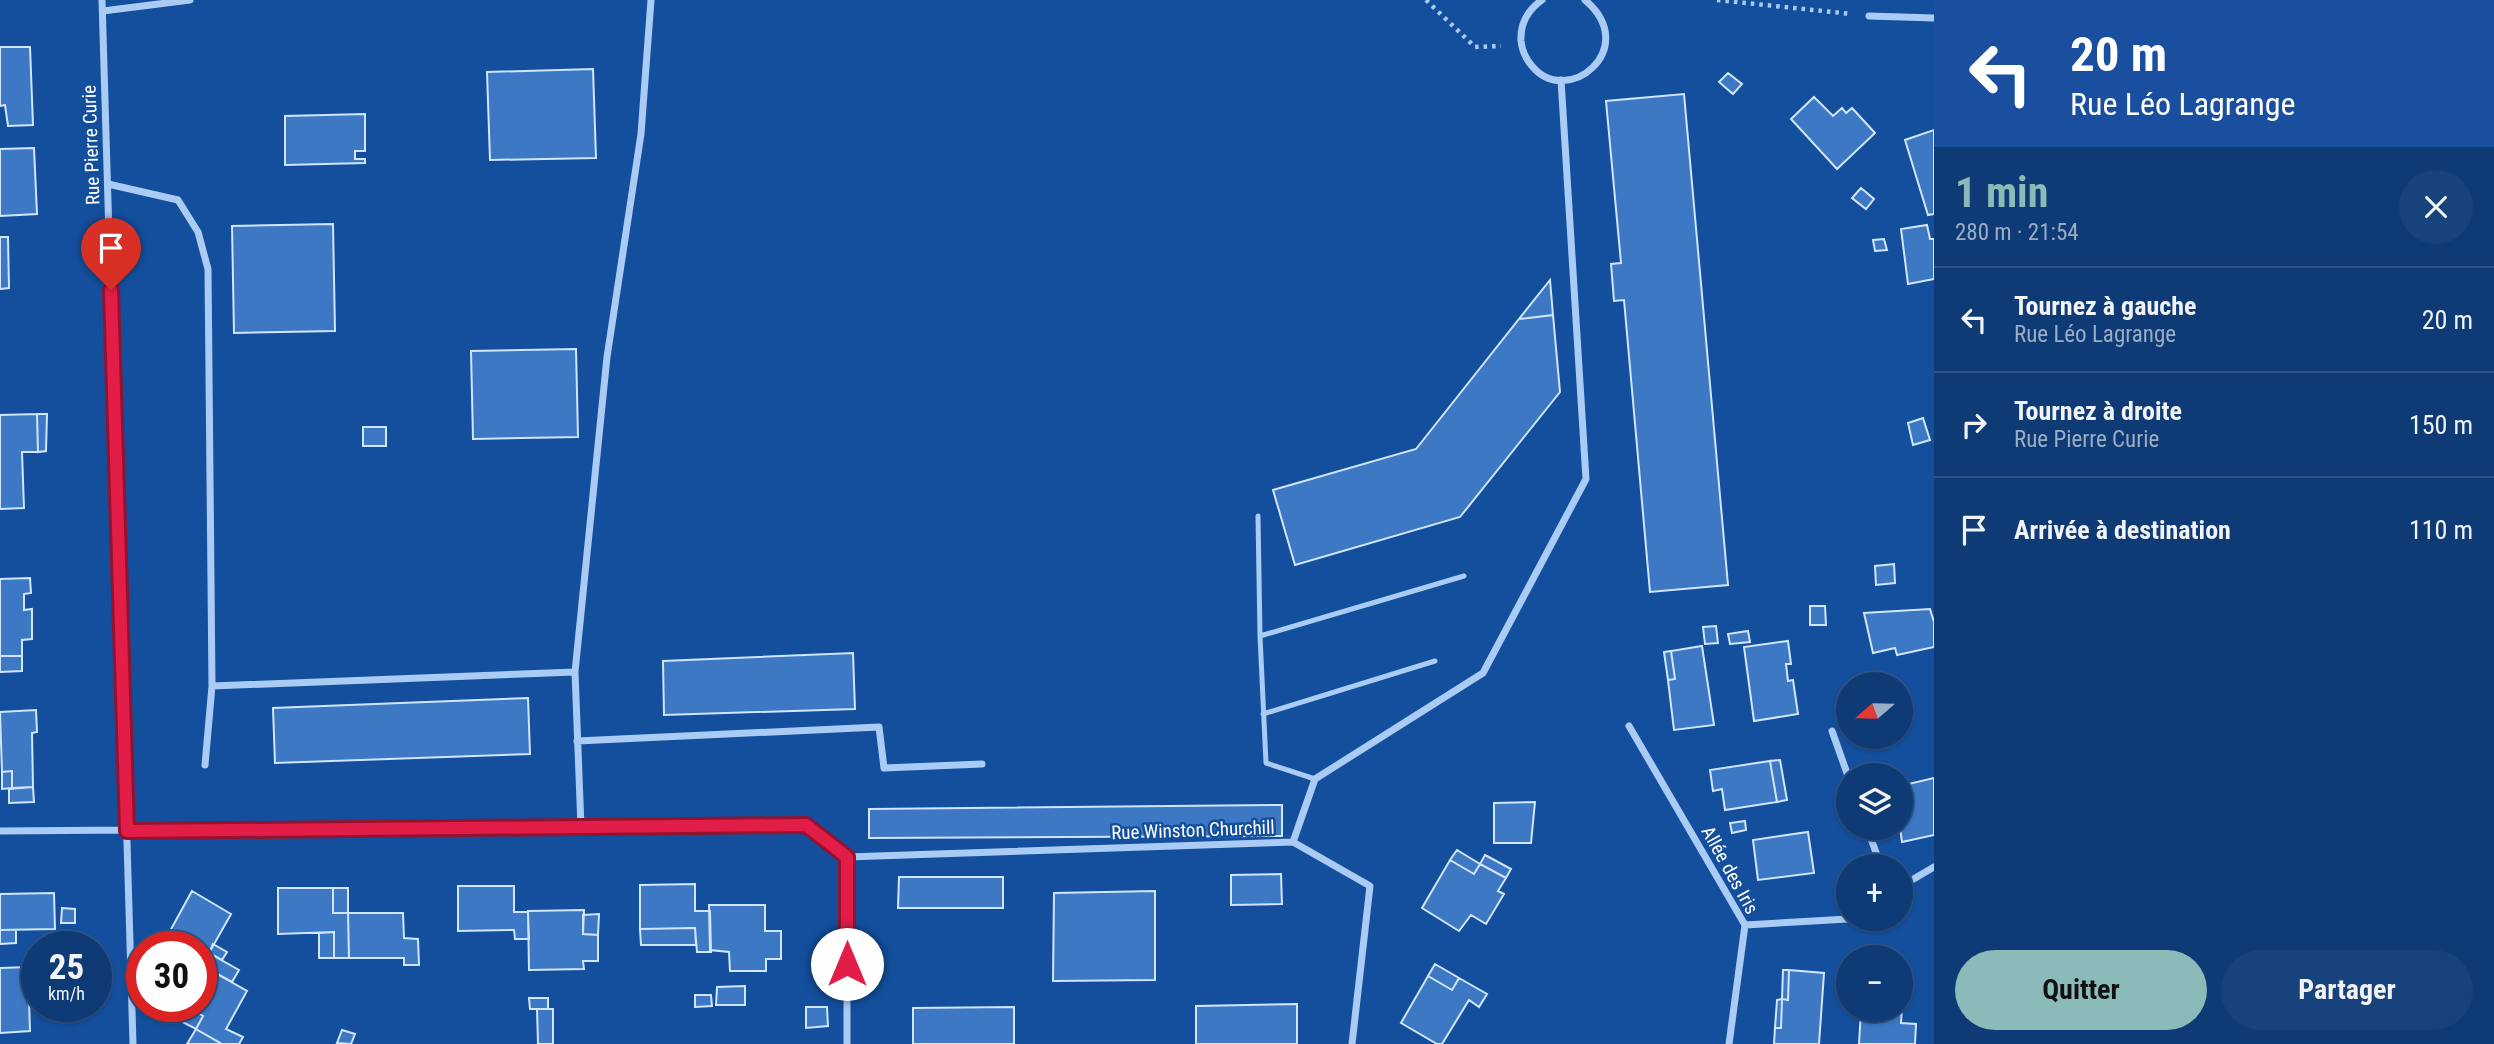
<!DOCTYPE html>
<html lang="fr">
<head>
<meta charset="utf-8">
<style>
	:root { --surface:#0e3b76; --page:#17427b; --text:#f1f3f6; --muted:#9badc5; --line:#2e5588; --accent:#8bbbb9 }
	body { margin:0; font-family:"Roboto Condensed",sans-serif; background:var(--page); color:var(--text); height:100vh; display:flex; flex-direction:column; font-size:26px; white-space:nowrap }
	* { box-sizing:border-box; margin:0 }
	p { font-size:23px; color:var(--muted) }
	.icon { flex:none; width:38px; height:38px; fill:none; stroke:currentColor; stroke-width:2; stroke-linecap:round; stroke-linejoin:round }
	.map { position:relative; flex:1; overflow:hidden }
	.side { display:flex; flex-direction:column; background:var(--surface); width:560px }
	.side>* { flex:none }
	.banner { background:#1a4fa0; color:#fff; overflow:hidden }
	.needle { width:46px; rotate:250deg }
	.tools { position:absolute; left:1836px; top:672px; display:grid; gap:14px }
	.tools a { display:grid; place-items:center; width:77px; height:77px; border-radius:50%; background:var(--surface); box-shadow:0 2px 5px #0004,0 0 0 2px var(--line); font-size:35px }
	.speed { position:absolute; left:21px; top:931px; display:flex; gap:14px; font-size:35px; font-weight:700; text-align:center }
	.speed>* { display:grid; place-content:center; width:91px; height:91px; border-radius:50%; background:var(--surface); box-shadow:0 2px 5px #0004,0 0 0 2px var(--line); line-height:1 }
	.speed small { font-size:18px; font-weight:400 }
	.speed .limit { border:10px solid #d22; background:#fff; color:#111 }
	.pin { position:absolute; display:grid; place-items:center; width:60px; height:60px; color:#fff; margin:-72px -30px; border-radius:50% 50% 50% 0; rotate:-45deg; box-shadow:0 0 7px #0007 }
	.pin .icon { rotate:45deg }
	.me { position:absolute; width:77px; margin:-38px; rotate:0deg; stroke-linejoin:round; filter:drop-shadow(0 0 5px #0008) }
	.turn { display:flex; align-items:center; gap:24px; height:147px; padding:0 21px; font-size:32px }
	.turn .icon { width:91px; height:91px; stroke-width:2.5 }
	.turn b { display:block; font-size:49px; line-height:60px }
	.round { display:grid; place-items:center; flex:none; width:74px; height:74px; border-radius:37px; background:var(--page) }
	.summary { display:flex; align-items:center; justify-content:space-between; height:119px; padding:0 21px }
	h1 { font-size:42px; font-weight:700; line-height:52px; color:var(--accent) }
	.action { display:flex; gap:14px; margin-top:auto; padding:14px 21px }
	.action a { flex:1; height:80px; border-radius:42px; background:var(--accent); color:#111; font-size:28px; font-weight:700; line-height:80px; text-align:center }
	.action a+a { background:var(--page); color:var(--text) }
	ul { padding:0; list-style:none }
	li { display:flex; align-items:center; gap:21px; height:105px; padding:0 21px; border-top:2px solid var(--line) }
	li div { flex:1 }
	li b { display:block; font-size:26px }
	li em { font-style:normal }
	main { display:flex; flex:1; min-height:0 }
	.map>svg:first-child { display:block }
</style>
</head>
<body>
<main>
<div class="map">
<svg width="1934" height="1044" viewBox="0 0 1934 1044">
	<rect width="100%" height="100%" fill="#134f9d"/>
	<path fill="#3c78c4" stroke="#d1e5fd" stroke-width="2" d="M 0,47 L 30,47 L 33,125 L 8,126 L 5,105 L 0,106 Z
		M 593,69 L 596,158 L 490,160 L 487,72 Z
		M 1728,73 L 1742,84 L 1733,94 L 1719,82 Z
		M 1684,94 L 1728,585 L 1650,592 L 1624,300 L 1614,301 L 1611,264 L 1621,263 L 1606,101 Z
		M 1814,97 L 1833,116 L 1842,108 L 1846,113 L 1852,108 L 1875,133 L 1837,169 L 1791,119 Z
		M 365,114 L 365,151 L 355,151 L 355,159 L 365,159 L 365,163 L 285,165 L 285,116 Z
		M 1934,130 L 1934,214 L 1928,215 L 1905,140 Z
		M 34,148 L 37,214 L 0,216 L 0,149 Z
		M 1861,188 L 1874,199 L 1866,209 L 1852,198 Z
		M 333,224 L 335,331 L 234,333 L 232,226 Z
		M 1927,225 L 1930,239 L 1934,239 L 1934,279 L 1908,284 L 1901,229 Z
		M 0,237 L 8,237 L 9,288 L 0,289 Z
		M 1884,239 L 1887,250 L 1875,251 L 1873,240 Z
		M 1550,280 L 1553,315 L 1519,319 Z
		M 1553,315 L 1560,392 L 1460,517 L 1295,565 L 1273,490 L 1416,449 L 1519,319 Z
		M 576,349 L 578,437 L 473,439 L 471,351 Z
		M 37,414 L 47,414 L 46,451 L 38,452 Z
		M 37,414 L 38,452 L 22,452 L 24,508 L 0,509 L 0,415 Z
		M 1923,418 L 1930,440 L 1913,445 L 1908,423 Z
		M 363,427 L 386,427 L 386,446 L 363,446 Z
		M 1894,564 L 1895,583 L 1876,585 L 1875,566 Z
		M 30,578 L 31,593 L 24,594 L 24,610 L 32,609 L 32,639 L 22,640 L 22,656 L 0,656 L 0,579 Z
		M 1810,606 L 1825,606 L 1826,625 L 1810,625 Z
		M 1930,609 L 1934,622 L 1934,647 L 1897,655 L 1895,648 L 1873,653 L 1864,613 Z
		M 1716,626 L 1718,643 L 1705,644 L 1703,627 Z
		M 1748,631 L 1750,642 L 1730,644 L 1728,634 Z
		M 1788,641 L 1791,664 L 1786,664 L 1788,681 L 1793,680 L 1798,714 L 1754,721 L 1744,647 Z
		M 1702,646 L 1714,725 L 1674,730 L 1668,680 L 1675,679 L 1671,651 Z
		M 1671,651 L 1675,679 L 1668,680 L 1664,652 Z
		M 853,653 L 855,709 L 664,715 L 663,661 Z
		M 0,656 L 22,656 L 22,671 L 0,672 Z
		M 528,698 L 530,754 L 275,763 L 273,708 Z
		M 36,710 L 37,732 L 32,733 L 33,787 L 12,788 L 12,771 L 2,772 L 0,712 Z
		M 1780,760 L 1787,800 L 1777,802 L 1770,761 Z
		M 1770,761 L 1777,802 L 1725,810 L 1722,789 L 1713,791 L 1710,770 Z
		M 12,771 L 12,788 L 2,789 L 2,772 Z
		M 1934,778 L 1934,835 L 1902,842 L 1900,828 L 1900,786 Z
		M 33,787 L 34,802 L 9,803 L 9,789 Z
		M 1535,802 L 1531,843 L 1494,843 L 1494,803 Z
		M 1282,805 L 1282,836 L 869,838 L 869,809 Z
		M 1745,821 L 1746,830 L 1732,833 L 1730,823 Z
		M 1808,832 L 1814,873 L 1758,880 L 1753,840 Z
		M 1457,850 L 1480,864 L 1474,874 L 1450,860 Z
		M 1485,855 L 1511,869 L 1506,878 L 1480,864 Z
		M 1450,860 L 1474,874 L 1480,864 L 1506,878 L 1498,891 L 1504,894 L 1486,924 L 1471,915 L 1459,931 L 1422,908 Z
		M 1281,874 L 1282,904 L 1231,905 L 1231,875 Z
		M 899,877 L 1003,877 L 1003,908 L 898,908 Z
		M 695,884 L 695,911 L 710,911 L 711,952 L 697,952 L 695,928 L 640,929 L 640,885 Z
		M 458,886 L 514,886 L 514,912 L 528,912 L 529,939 L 515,939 L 514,930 L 458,931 Z
		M 278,888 L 333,888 L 333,913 L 348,913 L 349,958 L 334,958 L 334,932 L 278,934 Z
		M 333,888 L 348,888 L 348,913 L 333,913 Z
		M 192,891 L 231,914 L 209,953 L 239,970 L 232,982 L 201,965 L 201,947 L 170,931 Z
		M 1155,891 L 1155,980 L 1053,981 L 1054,893 Z
		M 54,893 L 55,929 L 0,930 L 0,894 Z
		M 709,905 L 765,905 L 765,931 L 781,931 L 781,959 L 766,959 L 766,971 L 730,971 L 729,952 L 710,950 Z
		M 62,908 L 75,909 L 75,923 L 61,923 Z
		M 584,910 L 583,934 L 598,935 L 598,961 L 583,961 L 584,969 L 529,970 L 528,911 Z
		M 348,913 L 403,913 L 404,938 L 418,939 L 419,965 L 404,965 L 404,958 L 349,958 Z
		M 599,914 L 598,935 L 583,934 L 583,915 Z
		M 695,928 L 696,945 L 641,945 L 640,929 Z
		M 0,930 L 16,930 L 16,943 L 0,944 Z
		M 170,931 L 199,947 L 168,947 L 163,944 Z
		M 334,932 L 334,958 L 319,958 L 319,933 Z
		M 213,944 L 227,952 L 222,960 L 209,953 Z
		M 1435,964 L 1459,978 L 1452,990 L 1428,976 Z
		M 201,965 L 247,991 L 226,1029 L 243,1037 L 239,1044 L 222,1044 L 196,1029 L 203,1016 L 185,1006 L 201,1006 Z
		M 28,967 L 30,1031 L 0,1033 L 0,968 Z
		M 1783,970 L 1789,970 L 1788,1000 L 1782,999 Z
		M 1789,970 L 1824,973 L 1819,1044 L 1774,1044 L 1775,1028 L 1781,1028 L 1782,999 L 1788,1000 Z
		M 1900,974 L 1904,974 L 1901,1023 L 1916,1024 L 1915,1044 L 1859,1044 L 1861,1010 L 1900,1010 Z
		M 1428,976 L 1452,990 L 1459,978 L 1487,994 L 1479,1007 L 1469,1000 L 1442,1044 L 1437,1044 L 1401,1023 Z
		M 745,986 L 745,1005 L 716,1005 L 717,987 Z
		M 695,995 L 711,995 L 712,1006 L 695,1007 Z
		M 529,998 L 548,998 L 548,1009 L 530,1009 Z
		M 1782,999 L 1781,1028 L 1775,1028 L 1777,1000 Z
		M 1297,1004 L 1297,1044 L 1196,1044 L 1196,1006 Z
		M 166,1006 L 185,1006 L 203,1016 L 196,1029 L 163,1012 Z
		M 806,1007 L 827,1007 L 828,1026 L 806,1028 Z
		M 1014,1007 L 1014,1044 L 913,1044 L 913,1008 Z
		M 537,1009 L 553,1009 L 553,1044 L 538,1044 Z
		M 196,1029 L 222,1044 L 187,1044 Z
		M 342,1030 L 355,1034 L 351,1044 L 337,1043 Z"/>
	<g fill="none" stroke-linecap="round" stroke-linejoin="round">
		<path stroke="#a9cbf4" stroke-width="4.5" stroke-dasharray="3.5 5" stroke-linecap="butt" d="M 1426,0 L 1475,47 L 1501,46
			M 1717,0 L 1852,14"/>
		<path stroke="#a9cbf4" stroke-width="5" d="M 1258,516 L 1260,636 L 1266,763 L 1315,779
			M 1260,636 L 1464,576
			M 1263,714 L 1435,661"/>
		<path stroke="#a9cbf4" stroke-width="7" d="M 102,0 L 133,1044
			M 1542,0 C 1528,10 1520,23 1521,41 C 1522,51 1526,59 1532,66 C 1567,109 1642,48 1585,0
			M 103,11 L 190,0
			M 1869,16 L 1934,18
			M 108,184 L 178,200 L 198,232 L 208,269 L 212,686 L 205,765
			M 212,686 L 575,672
			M 1629,726 L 1745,925 L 1729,1044
			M 1832,731 L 1848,776
			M 577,741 L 879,727 L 884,768 L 982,764
			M 581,827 L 575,672 L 607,357 L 641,134 L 651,0
			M 1867,828 L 1881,866
			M 0,831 L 806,825 L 847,857
			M 1293,842 L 1315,779 L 1483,673 L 1586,479 L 1561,80
			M 847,857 L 1293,842 L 1370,886 L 1352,1044
			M 847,857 L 847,1044
			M 1900,887 L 1934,867
			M 1745,925 L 1848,919"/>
	</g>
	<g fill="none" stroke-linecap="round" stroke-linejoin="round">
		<defs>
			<path id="route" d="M 111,290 L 127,831 L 806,825 L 847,857 L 847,964"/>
		</defs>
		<use href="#route" stroke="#92132f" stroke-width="18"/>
		<use href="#route" stroke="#e11d48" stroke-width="12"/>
	</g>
	<g text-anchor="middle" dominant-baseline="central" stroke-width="5" stroke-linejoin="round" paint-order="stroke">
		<g font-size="19" fill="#fff" stroke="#134f9d">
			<text transform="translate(91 145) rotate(-92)">Rue Pierre Curie</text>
			<text transform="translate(1193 830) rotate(-2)">Rue Winston Churchill</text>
			<text transform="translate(1730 870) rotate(61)">Allée des Iris</text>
		</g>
	</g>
</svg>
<div class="tools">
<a><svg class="needle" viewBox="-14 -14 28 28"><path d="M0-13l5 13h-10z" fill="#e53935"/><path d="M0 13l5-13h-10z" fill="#9badc5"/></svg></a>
<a><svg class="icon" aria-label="layers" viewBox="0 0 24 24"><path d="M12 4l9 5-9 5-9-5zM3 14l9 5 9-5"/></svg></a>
<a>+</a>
<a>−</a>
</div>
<div class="speed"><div>25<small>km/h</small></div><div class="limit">30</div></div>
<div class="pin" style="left:111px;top:290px;background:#d93025"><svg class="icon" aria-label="arrive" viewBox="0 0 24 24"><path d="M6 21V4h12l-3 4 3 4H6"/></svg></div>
<svg class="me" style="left:847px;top:964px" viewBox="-20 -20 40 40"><circle r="19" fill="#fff"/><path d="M0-13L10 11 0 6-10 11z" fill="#e11d48"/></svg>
</div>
<section class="side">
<div class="banner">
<div class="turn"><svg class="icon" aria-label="left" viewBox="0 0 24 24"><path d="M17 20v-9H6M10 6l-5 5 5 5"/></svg><div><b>20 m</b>Rue Léo Lagrange</div></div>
</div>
<div class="summary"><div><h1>1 min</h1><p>280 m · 21:54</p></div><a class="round"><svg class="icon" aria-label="close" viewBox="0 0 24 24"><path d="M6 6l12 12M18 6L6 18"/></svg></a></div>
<ul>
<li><svg class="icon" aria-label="left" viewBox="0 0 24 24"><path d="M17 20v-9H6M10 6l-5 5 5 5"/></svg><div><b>Tournez à gauche</b><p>Rue Léo Lagrange</p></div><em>20 m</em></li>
<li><svg class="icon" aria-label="right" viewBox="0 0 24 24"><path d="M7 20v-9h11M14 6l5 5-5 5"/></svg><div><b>Tournez à droite</b><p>Rue Pierre Curie</p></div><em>150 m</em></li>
<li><svg class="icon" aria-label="arrive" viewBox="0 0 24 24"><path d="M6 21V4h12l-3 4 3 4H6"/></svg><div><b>Arrivée à destination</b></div><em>110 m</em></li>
</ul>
<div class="action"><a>Quitter</a><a>Partager</a></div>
</section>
</main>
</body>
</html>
